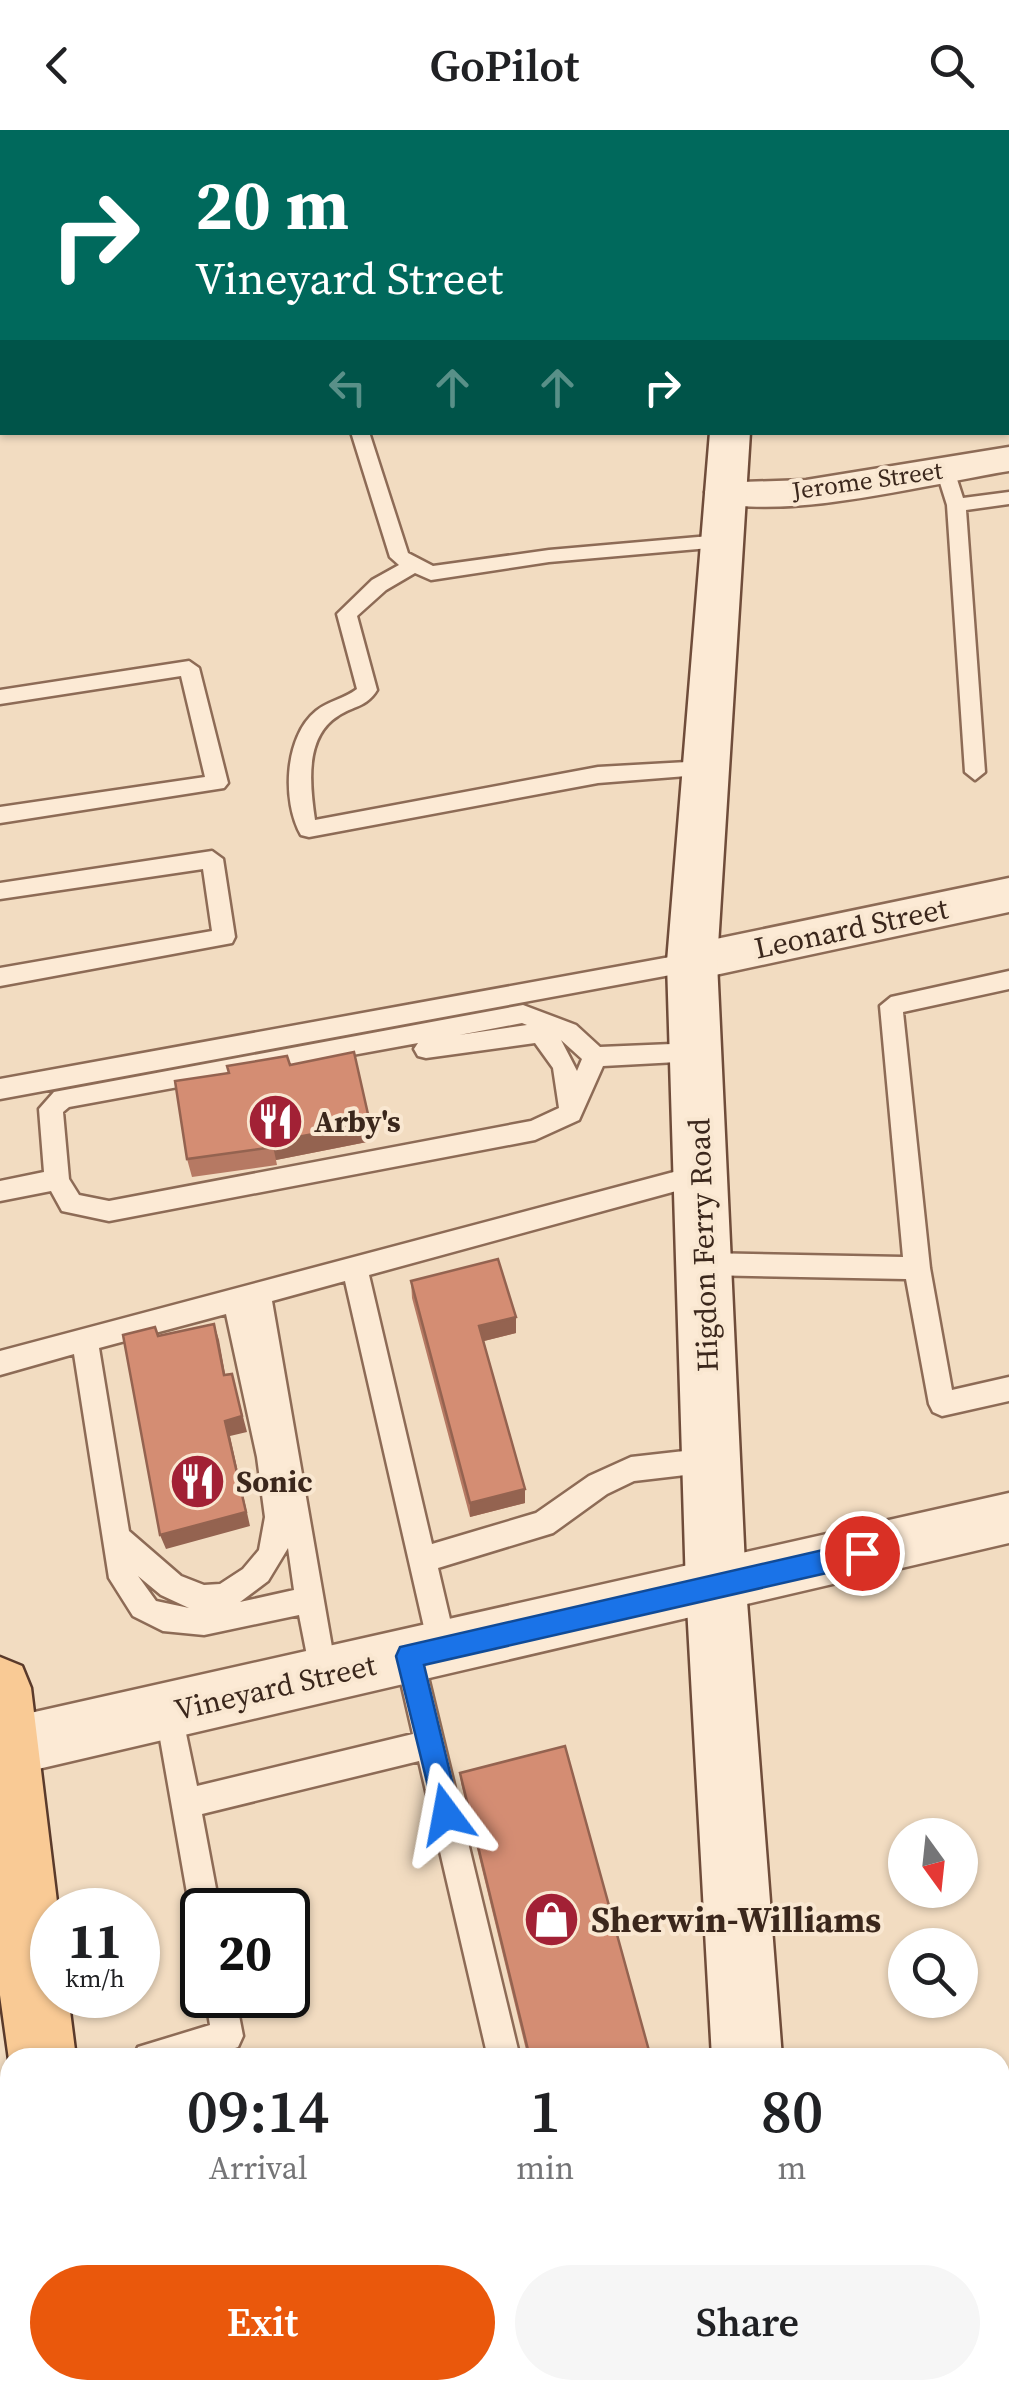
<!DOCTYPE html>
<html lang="en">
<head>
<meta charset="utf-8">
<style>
	:root { --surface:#fff; --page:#f6f6f6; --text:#202124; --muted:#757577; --accent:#ea580c }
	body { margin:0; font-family:"Source Serif 4",serif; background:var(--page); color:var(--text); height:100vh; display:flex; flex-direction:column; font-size:38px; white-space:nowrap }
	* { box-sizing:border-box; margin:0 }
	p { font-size:32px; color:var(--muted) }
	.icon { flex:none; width:55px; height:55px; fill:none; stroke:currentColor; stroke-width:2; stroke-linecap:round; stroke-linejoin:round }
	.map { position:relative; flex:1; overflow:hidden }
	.sheet { position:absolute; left:0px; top:1918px; width:1010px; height:352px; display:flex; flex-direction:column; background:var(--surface); border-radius:30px 30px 0 0; box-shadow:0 2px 8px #0004 }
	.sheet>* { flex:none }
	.guide { position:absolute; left:0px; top:0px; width:1010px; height:305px; box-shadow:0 2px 8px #0004; background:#00695c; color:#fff; overflow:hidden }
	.needle { width:65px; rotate:165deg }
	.fabs { position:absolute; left:888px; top:1688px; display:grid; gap:20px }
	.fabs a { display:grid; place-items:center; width:90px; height:90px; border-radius:50%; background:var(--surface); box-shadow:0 2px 8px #0004; font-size:50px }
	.speed { position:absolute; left:30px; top:1758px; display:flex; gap:20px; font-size:50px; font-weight:700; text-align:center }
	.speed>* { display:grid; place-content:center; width:130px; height:130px; border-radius:50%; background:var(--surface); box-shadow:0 2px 8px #0004; line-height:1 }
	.speed small { font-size:25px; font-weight:400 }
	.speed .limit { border:5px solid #111; border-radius:15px; background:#fff; color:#111 }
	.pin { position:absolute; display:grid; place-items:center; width:85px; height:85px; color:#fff; margin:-42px; border:5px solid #fff; border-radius:50%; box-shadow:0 2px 10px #0007 }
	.me { position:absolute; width:110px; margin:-55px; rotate:347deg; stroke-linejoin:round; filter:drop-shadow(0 0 8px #0008) }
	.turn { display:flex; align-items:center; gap:35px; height:210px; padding:0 30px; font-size:45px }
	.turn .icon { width:130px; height:130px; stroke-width:2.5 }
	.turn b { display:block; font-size:70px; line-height:85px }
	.lanes { display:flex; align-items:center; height:95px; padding:0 30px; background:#0003; justify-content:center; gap:50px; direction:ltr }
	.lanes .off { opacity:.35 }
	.eta { display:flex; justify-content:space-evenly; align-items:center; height:170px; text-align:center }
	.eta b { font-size:60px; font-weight:600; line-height:70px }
	.button { display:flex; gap:20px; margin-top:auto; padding:20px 30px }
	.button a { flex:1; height:115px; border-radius:60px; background:var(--accent); color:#fff; font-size:40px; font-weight:600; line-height:115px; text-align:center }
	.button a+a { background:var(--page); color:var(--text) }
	header { display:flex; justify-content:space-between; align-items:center; height:130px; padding:0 30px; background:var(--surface); font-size:45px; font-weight:600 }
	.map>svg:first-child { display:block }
</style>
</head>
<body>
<header><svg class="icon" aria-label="back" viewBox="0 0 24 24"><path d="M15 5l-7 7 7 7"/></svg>GoPilot<svg class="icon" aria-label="search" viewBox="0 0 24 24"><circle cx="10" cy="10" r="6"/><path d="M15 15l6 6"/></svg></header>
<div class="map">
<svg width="1009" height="2269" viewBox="0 0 1009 2269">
	<rect width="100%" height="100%" fill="#f2dcc1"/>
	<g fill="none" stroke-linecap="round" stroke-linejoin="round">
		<defs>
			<path id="lane" d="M 882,0 L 898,0 L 899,2 L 883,2 Z
				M 1008,221 L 1009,221 L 1009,234 L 1008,234 Z
				M 351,302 L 369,302 L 408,423 L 433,436 L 549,420 L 721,405 L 731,411 L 721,417 L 549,432 L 431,450 L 415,443 L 386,460 L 357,486 L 377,560 C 367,577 353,576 338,586 C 304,607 310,656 315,690 L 598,637 L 705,631 L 712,634 L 712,644 L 598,653 L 309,707 L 301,705 C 282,672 284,607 316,581 C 328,571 344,569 357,559 L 337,484 L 372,450 L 399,435 L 390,427 Z
				M 945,334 L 954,340 L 963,368 L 1009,362 L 1009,374 L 966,380 L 985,642 L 975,650 L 965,642 L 947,375 L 936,340 Z
				M 189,531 L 199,538 L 228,653 L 224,658 L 0,693 L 0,677 L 205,647 L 181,546 L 0,574 L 0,560 Z
				M 212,721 L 223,729 L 235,807 L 232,813 L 0,856 L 0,838 L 212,801 L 203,739 L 0,769 L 0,753 Z
				M 692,823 L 703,832 L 692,841 L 0,969 L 0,949 Z
				M 1009,841 L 1009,859 L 903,882 L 930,1138 L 952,1260 L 1009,1247 L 1009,1271 L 942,1286 L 933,1282 L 929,1274 L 906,1149 L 704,1145 L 695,1142 L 692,1134 L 695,1126 L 704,1123 L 903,1127 L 880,876 L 891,867 Z
				M 523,875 L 576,895 L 600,917 L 696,913 L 708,922 L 696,931 L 603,936 L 579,990 L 535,1010 L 109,1091 L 62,1081 L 51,1061 L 0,1071 L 0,1051 L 44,1042 L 39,979 L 54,962 ZM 522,893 L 527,895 L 459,905 ZM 561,910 L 582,929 L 577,941 ZM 418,913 L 414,919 L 418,926 L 426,928 L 535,913 L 553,938 L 559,978 L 531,991 L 109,1071 L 79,1065 L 69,1049 L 63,982 L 69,977 Z
				M 700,1035 L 709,1038 L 712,1045 L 709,1052 L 369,1145 L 432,1414 L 536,1383 L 589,1346 L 631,1327 L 711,1318 L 720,1321 L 724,1330 L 720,1339 L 711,1342 L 634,1351 L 607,1364 L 553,1403 L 438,1438 L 457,1519 L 453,1529 L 443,1533 L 433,1529 L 429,1519 L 345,1151 L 272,1171 L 337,1546 L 333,1556 L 323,1560 L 313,1556 L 299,1485 L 204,1505 L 163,1501 L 133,1486 L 109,1448 L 74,1224 L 0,1245 L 0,1221 ZM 226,1184 L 257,1327 L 265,1387 L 259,1420 L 243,1439 L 220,1454 L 204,1455 L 181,1446 L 129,1401 L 99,1218 ZM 288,1418 L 294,1460 L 240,1472 L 268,1451 ZM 138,1446 L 161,1465 L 189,1478 L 156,1471 Z
				M 409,1512 L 419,1516 L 423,1526 L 520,1928 L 488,1928 L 419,1631 L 202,1684 L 220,1780 L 202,1780 L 202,1794 L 194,1791 L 190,1780 L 155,1580 L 159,1570 L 169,1566 L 179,1570 L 197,1656 L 413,1604 L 395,1526 L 399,1516 Z
				M 205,1865 L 235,1865 L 243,1906 L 238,1917 L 206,1928 L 133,1928 L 138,1917 L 210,1895 Z
				M 1009,1982 L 1009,2014 L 1000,2016 L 1000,1984 Z"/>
			<path id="street" d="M 1009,37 L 1009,57 L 1008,58 L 1008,38 Z
				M 1009,317 L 1009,341 C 928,354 788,391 711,371 L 705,362 L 711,353 L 806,350 Z
				M 1009,748 L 1009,782 L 692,850 L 676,844 L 669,832 L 676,820 L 692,814 Z
				M 1009,1363 L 1009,1413 L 8,1646 L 0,1643 L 0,1591 L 8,1588 Z"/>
			<path id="secondary" d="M 739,0 L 773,0 L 773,2 L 739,2 Z
				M 710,302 L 750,302 L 717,832 L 746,1458 L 782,1928 L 712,1928 L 686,1458 L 667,832 Z
				M 731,2260 L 807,2260 L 807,2269 L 731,2269 Z"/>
			<path id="primary" d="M 0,1527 L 22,1536 L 31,1558 L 58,1780 L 52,1780 L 52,1865 L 68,1865 L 76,1928 L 10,1928 L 10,1937 L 0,1865 Z
				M 42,2260 L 118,2260 L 119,2269 L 43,2269 Z"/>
		</defs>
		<use href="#lane" stroke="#8d6b56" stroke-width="5"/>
		<use href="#street" stroke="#8d6b56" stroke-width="5"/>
		<use href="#secondary" stroke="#6f4c3a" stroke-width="5"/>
		<use href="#primary" stroke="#5a3a2b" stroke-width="5"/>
		<use href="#lane" fill="#fcead5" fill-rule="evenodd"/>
		<use href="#street" fill="#fcead5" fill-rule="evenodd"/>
		<use href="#secondary" fill="#fcead5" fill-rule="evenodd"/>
		<use href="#primary" fill="#f9ca95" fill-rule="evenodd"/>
	</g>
	<path fill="#b67963" d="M 290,935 L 372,1011 L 276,1030 L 277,1035 L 192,1047 L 187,1029 Z
		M 411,1151 L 516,1203 L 484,1211 L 525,1373 L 470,1387 L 412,1168 Z
		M 460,1643 L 651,1928 L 528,1928 L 461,1653 Z"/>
	<path fill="#946350" d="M 0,21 L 2,21 L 2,45 L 0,45 Z
		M 370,993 L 372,1011 L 276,1030 L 272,1012 Z
		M 516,1187 L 516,1203 L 480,1212 L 479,1196 Z
		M 214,1194 L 219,1210 L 228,1260 L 224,1245 Z
		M 232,1244 L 247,1302 L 230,1306 L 250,1396 L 166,1419 L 160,1405 L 225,1291 Z
		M 525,1359 L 525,1373 L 470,1387 L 470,1373 Z"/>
	<path fill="#d48d73" stroke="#946350" stroke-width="2.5" d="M 0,0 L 114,0 L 114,2 L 2,2 L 2,21 L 0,21 Z
		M 354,922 L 370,993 L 272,1012 L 274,1017 L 187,1029 L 175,951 L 229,943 L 227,936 L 287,926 L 290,935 Z
		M 498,1129 L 516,1187 L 479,1196 L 525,1359 L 470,1373 L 411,1151 Z
		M 214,1194 L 224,1245 L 232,1244 L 242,1286 L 225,1291 L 246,1382 L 160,1405 L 123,1205 L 155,1197 L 158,1206 Z
		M 565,1616 L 651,1928 L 530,1928 L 460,1643 Z"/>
	<path fill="#1a73e8" stroke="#114b97" stroke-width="2.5" d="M 862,1411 L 871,1414 L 875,1423 L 871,1431 L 862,1435 L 424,1535 L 460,1684 L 456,1693 L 446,1697 L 437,1693 L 396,1526 L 400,1517 Z"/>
	<defs>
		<symbol id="restaurant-disc" viewBox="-11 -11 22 22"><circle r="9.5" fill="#a22135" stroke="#f9e7d1"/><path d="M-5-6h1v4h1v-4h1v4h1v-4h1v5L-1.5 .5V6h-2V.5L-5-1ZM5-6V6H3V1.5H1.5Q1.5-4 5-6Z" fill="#fff"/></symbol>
		<symbol id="shop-disc" viewBox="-11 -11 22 22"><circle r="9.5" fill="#a22135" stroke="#f9e7d1"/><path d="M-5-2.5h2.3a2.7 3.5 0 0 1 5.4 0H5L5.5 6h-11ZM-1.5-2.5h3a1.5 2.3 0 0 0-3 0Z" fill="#fff"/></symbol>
	</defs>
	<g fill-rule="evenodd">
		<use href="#restaurant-disc" x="244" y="960" width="63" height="63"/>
		<use href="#restaurant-disc" x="166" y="1320" width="63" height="63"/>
		<use href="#shop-disc" x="520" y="1758" width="63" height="63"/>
	</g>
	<g text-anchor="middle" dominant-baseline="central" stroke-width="8" stroke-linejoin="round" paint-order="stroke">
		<g font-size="25" fill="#3b271c" stroke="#f9e7d1">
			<text transform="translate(867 350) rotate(-8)">Jerome Street</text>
		</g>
		<g font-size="30" fill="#3b271c" stroke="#f9e7d1">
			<text transform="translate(851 798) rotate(-12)">Leonard Street</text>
			<text transform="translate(703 1115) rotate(-92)">Higdon Ferry Road</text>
			<text transform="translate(275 1557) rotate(-13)">Vineyard Street</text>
		</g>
		<g font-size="30" font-weight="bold" fill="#3b271c" stroke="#f9e7d1" text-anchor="start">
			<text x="314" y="991">Arby's</text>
			<text x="236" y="1351">Sonic</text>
		</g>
		<g font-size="35" font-weight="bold" fill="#3b271c" stroke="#f9e7d1" text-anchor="start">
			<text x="591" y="1790">Sherwin-Williams</text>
		</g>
	</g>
</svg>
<div class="fabs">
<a><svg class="needle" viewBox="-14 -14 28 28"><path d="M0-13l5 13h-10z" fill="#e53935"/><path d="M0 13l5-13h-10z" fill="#757577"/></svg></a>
<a><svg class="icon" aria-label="search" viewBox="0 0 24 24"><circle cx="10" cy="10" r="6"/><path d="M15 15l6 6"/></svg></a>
</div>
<div class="speed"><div>11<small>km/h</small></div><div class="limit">20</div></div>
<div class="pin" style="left:862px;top:1423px;background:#d93025"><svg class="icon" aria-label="arrive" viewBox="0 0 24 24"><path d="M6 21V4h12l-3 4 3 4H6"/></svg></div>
<svg class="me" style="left:446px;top:1684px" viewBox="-20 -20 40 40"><path d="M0-17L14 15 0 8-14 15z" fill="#1a73e8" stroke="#fff" stroke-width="4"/></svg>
<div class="guide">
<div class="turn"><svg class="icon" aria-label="right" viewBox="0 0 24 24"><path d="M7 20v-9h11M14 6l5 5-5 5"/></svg><div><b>20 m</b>Vineyard Street</div></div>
<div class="lanes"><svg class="icon off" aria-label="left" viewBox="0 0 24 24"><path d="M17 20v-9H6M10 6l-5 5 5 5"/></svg><svg class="icon off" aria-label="ahead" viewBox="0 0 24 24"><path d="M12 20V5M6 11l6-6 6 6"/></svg><svg class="icon off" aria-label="ahead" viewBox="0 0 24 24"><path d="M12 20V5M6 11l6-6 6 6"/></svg><svg class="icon" aria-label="right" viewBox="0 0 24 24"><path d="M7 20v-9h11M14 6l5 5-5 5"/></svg></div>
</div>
<section class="sheet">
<div class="eta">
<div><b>09:14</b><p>Arrival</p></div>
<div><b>1</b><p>min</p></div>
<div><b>80</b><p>m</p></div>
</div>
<div class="button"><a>Exit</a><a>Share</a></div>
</section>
</div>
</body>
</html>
